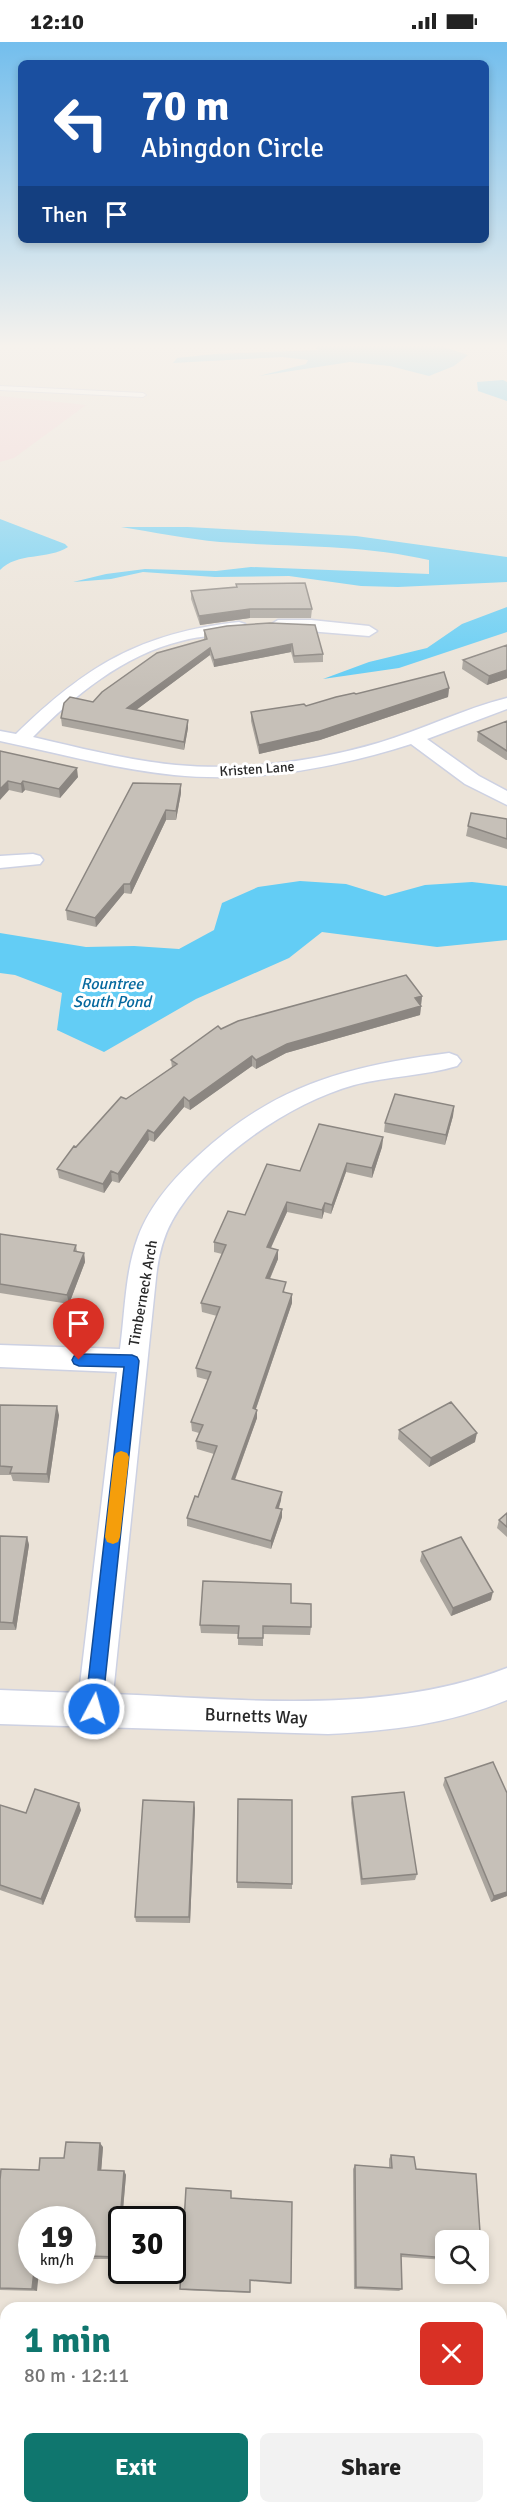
<!DOCTYPE html>
<html lang="en">
<head>
<meta charset="utf-8">
<style>
	:root { --surface:#fff; --page:#f2f2f2; --text:#222; --muted:#767676; --accent:#0f766e }
	body { margin:0; font-family:Signika,sans-serif; background:var(--page); color:var(--text); height:100vh; display:flex; flex-direction:column; font-size:22px; white-space:nowrap }
	* { box-sizing:border-box; margin:0 }
	p { font-size:20px; color:var(--muted) }
	.icon { flex:none; width:33px; height:33px; fill:none; stroke:currentColor; stroke-width:2; stroke-linecap:round; stroke-linejoin:round }
	.map { position:relative; flex:1; overflow:hidden }
	.drawer { position:absolute; left:0px; top:2260px; width:507px; height:212px; display:flex; flex-direction:column; background:var(--surface); border-radius:18px 18px 0 0; box-shadow:0 3px 9px #0003 }
	.drawer>* { flex:none }
	.guide { position:absolute; left:18px; top:18px; width:471px; height:183px; border-radius:9px; box-shadow:0 3px 9px #0003; background:#1a4fa0; color:#fff; overflow:hidden }
	.fabs { position:absolute; left:435px; top:2188px; display:grid; gap:12px }
	.fabs a { display:grid; place-items:center; width:54px; height:54px; border-radius:9px; background:var(--surface); box-shadow:0 3px 9px #0003; font-size:30px }
	.speed { position:absolute; left:18px; top:2164px; display:flex; gap:12px; font-size:30px; font-weight:700; text-align:center }
	.speed>* { display:grid; place-content:center; width:78px; height:78px; border-radius:50%; background:var(--surface); box-shadow:0 3px 9px #0003; line-height:1 }
	.speed small { font-size:15px; font-weight:400 }
	.speed .limit { border:3px solid #111; border-radius:9px; background:#fff; color:#111 }
	.pin { position:absolute; display:grid; place-items:center; width:51px; height:51px; color:#fff; margin:-62px -26px; border-radius:50% 50% 50% 0; rotate:-45deg; box-shadow:0 0 6px #0007 }
	.pin .icon { rotate:45deg }
	.me { position:absolute; width:66px; margin:-33px; rotate:6deg; stroke-linejoin:round; filter:drop-shadow(0 0 4px #0008) }
	.turn { display:flex; align-items:center; gap:21px; height:126px; padding:0 24px; font-size:27px }
	.turn .icon { width:78px; height:78px; stroke-width:2.5 }
	.turn b { display:block; font-size:42px; line-height:51px }
	.then { display:flex; align-items:center; height:57px; padding:0 24px; background:#0003; gap:12px; font-size:22px }
	.round { display:grid; place-items:center; flex:none; width:63px; height:63px; border-radius:9px; background:var(--page) }
	.overview { display:flex; align-items:center; justify-content:space-between; height:102px; padding:0 24px }
	h1 { font-size:36px; font-weight:700; line-height:45px; color:var(--accent) }
	.action { display:flex; gap:12px; margin-top:auto; padding:12px 24px }
	.action a { flex:1; height:69px; border-radius:9px; background:var(--accent); color:#fff; font-size:24px; font-weight:700; line-height:69px; text-align:center }
	.action a+a { background:var(--page); color:var(--text) }
	.status { display:flex; justify-content:space-between; align-items:center; height:42px; padding:0 30px; background:var(--surface); direction:ltr }
	.status svg { height:16px; fill:currentColor }
	.map>svg:first-child { display:block }
</style>
</head>
<body>
<div class="status"><b>12:10</b><svg viewBox="0 0 49 12"><path d="M0 12V9h3v3zM5 12V6h3v6zM10 12V3h3v9zM15 12V0h3v12zM26 1h20v11H26zM47 4h2v5h-2z"/></svg></div>
<div class="map">
<svg width="507" height="2471" viewBox="0 0 507 2471">
	<rect width="100%" height="100%" fill="#ebe3d8"/>
	<path fill="#f3d4d5" d="M 0,354 L 86,363 L 14,416 L 0,420 Z"/>
	<path fill="#63cdf5" d="M 313,301 L 431,301 L 468,313 L 454,324 L 429,334 L 390,324 L 350,320 L 259,334 L 306,322 L 308,318 L 282,315 L 173,321 L 177,316 L 215,312 L 318,308 Z
		M 503,338 L 507,340 L 507,359 L 478,349 L 477,340 Z
		M 0,477 L 65,502 L 68,505 C 48,518 17,510 0,528 Z
		M 121,485 L 188,485 L 356,494 L 507,515 L 507,540 L 398,545 L 361,544 L 289,534 L 215,535 L 143,530 L 111,537 L 73,540 L 106,532 L 145,527 L 216,529 L 251,525 L 429,532 L 429,518 C 360,502 290,505 220,500 C 187,497 153,490 121,485 Z
		M 507,565 L 507,590 L 399,626 L 323,637 L 369,620 L 427,606 L 462,582 Z
		M 300,839 L 346,842 L 385,854 L 425,843 L 472,840 L 507,844 L 507,898 L 437,905 L 322,890 L 289,916 L 196,957 L 104,1010 L 57,988 L 62,951 L 15,933 L 0,931 L 0,891 L 86,905 L 134,904 L 179,907 L 214,888 L 222,861 L 258,845 Z"/>
	<g fill="none" stroke-linecap="round" stroke-linejoin="round">
		<defs>
			<path id="lane" d="M 0,344 L 143,351 L 146,353 L 143,355 L 0,348 Z"/>
			<path id="street" d="M 278,578 L 311,578 L 369,584 L 377,589 L 369,594 L 272,586 L 270,583 Z
				M 239,580 L 245,582 L 247,585 L 245,588 C 224,594 202,593 181,599 C 123,613 74,654 33,695 C 80,706 127,718 176,723 C 244,729 313,720 378,701 C 422,688 463,667 507,656 L 507,667 L 427,697 L 479,734 L 507,749 L 507,763 L 465,742 L 411,702 C 335,726 255,741 174,733 C 115,727 58,711 0,699 L 0,689 L 16,692 C 86,624 140,591 239,580 Z
				M 33,812 L 40,814 L 43,818 L 40,822 L 0,826 L 0,814 Z
				M 449,1011 L 457,1014 L 461,1019 L 457,1024 C 424,1034 388,1034 354,1043 C 287,1062 206,1118 172,1179 C 162,1197 158,1217 156,1236 L 113,1652 C 243,1657 382,1674 507,1626 L 507,1658 C 449,1682 390,1689 328,1692 L 0,1682 L 0,1648 L 79,1651 L 117,1330 L 0,1325 L 0,1303 L 120,1307 C 125,1270 125,1230 138,1195 C 150,1163 173,1137 197,1115 C 274,1043 347,1024 449,1011 Z
				M 0,2372 L 6,2372 L 6,2418 L 0,2418 Z
				M 501,2404 L 507,2404 L 507,2452 L 501,2452 Z
				M 288,2466 L 336,2466 L 336,2471 L 288,2471 Z"/>
		</defs>
		<use href="#lane" stroke="#cdd1e2" stroke-width="2"/>
		<use href="#street" stroke="#cdd1e2" stroke-width="3"/>
		<use href="#lane" fill="#fff" fill-rule="evenodd"/>
		<use href="#street" fill="#fff" fill-rule="evenodd"/>
	</g>
	<path fill="#aaa59e" d="M 236,542 L 312,567 L 311,576 L 250,576 L 200,583 L 191,557 L 191,549 L 236,545 Z
		M 227,584 L 323,612 L 323,620 L 294,621 L 291,610 L 214,625 L 210,613 L 136,668 L 188,686 L 184,708 L 62,684 L 61,676 L 93,660 L 204,597 L 204,588 Z
		M 507,603 L 507,636 L 487,643 L 462,627 L 463,618 Z
		M 449,646 L 448,655 L 320,698 L 259,712 L 251,679 L 251,670 L 306,664 L 356,652 Z
		M 507,679 L 507,718 L 506,718 L 477,699 L 478,690 Z
		M 0,709 L 78,735 L 60,756 L 25,748 L 22,751 L 9,748 Z
		M 181,751 L 176,778 L 166,778 L 131,852 L 124,851 L 96,885 L 67,878 L 66,868 Z
		M 507,777 L 507,807 L 466,794 L 468,784 Z
		M 422,954 L 420,973 L 286,1011 L 256,1027 L 252,1024 L 190,1068 L 184,1065 L 154,1100 L 149,1098 L 119,1141 L 112,1139 L 104,1151 L 59,1136 L 57,1127 L 76,1105 L 126,1057 L 172,1026 L 171,1018 L 221,987 Z
		M 454,1064 L 453,1074 L 445,1103 L 384,1090 L 385,1081 Z
		M 383,1095 L 382,1105 L 372,1136 L 346,1130 L 331,1172 L 324,1170 L 322,1177 L 287,1170 L 271,1206 L 278,1217 L 270,1237 L 286,1251 L 292,1252 L 292,1261 L 256,1367 L 257,1368 L 257,1376 L 235,1438 L 281,1458 L 279,1466 L 282,1467 L 282,1475 L 271,1507 L 187,1484 L 187,1476 L 198,1455 L 214,1412 L 197,1407 L 196,1399 L 199,1391 L 192,1389 L 191,1380 L 208,1338 L 197,1335 L 196,1326 L 217,1274 L 202,1270 L 201,1261 L 222,1212 L 214,1210 L 214,1200 L 300,1129 Z
		M 0,1192 L 76,1203 L 77,1210 L 84,1211 L 85,1220 L 69,1262 L 0,1251 Z
		M 0,1363 L 59,1373 L 49,1441 L 13,1439 L 11,1433 L 0,1433 Z
		M 399,1388 L 475,1400 L 429,1425 L 398,1397 Z
		M 507,1471 L 507,1495 L 497,1486 L 499,1478 Z
		M 0,1494 L 27,1495 L 29,1503 L 16,1588 L 0,1588 Z
		M 422,1510 L 491,1558 L 451,1574 L 420,1519 Z
		M 291,1561 L 311,1585 L 310,1593 L 263,1592 L 263,1604 L 238,1603 L 238,1592 L 201,1591 L 200,1583 Z
		M 445,1736 L 507,1854 L 491,1860 L 443,1743 Z
		M 352,1755 L 417,1832 L 415,1838 L 361,1843 L 351,1761 Z
		M 238,1757 L 292,1842 L 292,1847 L 237,1846 Z
		M 0,1763 L 26,1771 L 81,1768 L 43,1863 L 0,1848 Z
		M 195,1766 L 190,1881 L 136,1880 L 135,1875 Z
		M 103,2105 L 101,2128 L 124,2129 L 126,2133 L 119,2217 L 92,2217 L 89,2214 L 90,2207 L 82,2207 L 82,2178 L 32,2178 L 37,2249 L 0,2248 L 0,2138 L 39,2128 L 64,2116 Z
		M 391,2113 L 414,2115 L 416,2127 L 476,2132 L 482,2219 L 478,2221 L 478,2199 L 446,2199 L 446,2218 L 401,2215 L 402,2247 L 399,2249 L 354,2247 L 353,2127 L 355,2123 L 389,2126 L 389,2117 Z
		M 231,2156 L 291,2241 L 290,2242 L 250,2239 L 250,2251 L 181,2248 L 180,2247 Z"/>
	<path fill="#8b8681" d="M 250,567 L 250,576 L 200,583 L 199,574 Z
		M 292,602 L 291,610 L 214,625 L 214,618 Z
		M 210,606 L 210,613 L 128,674 L 127,666 Z
		M 507,628 L 507,636 L 487,643 L 489,634 Z
		M 449,646 L 448,655 L 320,698 L 259,712 L 259,703 Z
		M 188,678 L 188,686 L 184,708 L 184,700 Z
		M 77,726 L 78,735 L 60,756 L 59,747 Z
		M 8,739 L 9,748 L 0,758 L 0,747 Z
		M 23,739 L 25,748 L 22,751 L 21,742 Z
		M 181,742 L 181,751 L 176,778 L 176,769 Z
		M 166,768 L 166,778 L 131,852 L 130,842 Z
		M 124,842 L 124,851 L 96,885 L 95,876 Z
		M 422,954 L 421,963 L 415,956 Z
		M 421,964 L 420,973 L 286,1011 L 256,1027 L 256,1018 L 287,1002 Z
		M 252,1014 L 252,1024 L 190,1068 L 189,1059 Z
		M 184,1055 L 184,1065 L 154,1100 L 154,1091 Z
		M 454,1064 L 453,1074 L 445,1103 L 446,1093 Z
		M 148,1088 L 149,1098 L 119,1141 L 118,1132 Z
		M 383,1095 L 382,1105 L 372,1136 L 372,1126 Z
		M 347,1121 L 346,1130 L 331,1172 L 332,1163 Z
		M 111,1129 L 112,1139 L 104,1151 L 103,1142 Z
		M 287,1160 L 287,1170 L 267,1214 L 267,1205 Z
		M 325,1161 L 324,1170 L 322,1177 L 322,1168 Z
		M 278,1208 L 278,1217 L 266,1245 L 266,1236 Z
		M 84,1211 L 85,1220 L 69,1262 L 67,1253 Z
		M 292,1252 L 292,1261 L 253,1375 L 253,1366 Z
		M 57,1364 L 59,1373 L 49,1441 L 47,1432 Z
		M 257,1368 L 257,1376 L 232,1445 L 232,1437 Z
		M 477,1391 L 475,1400 L 429,1425 L 431,1416 Z
		M 282,1450 L 281,1458 L 276,1474 L 276,1466 Z
		M 282,1467 L 282,1475 L 271,1507 L 271,1499 Z
		M 27,1495 L 29,1503 L 16,1588 L 13,1581 Z
		M 493,1550 L 491,1558 L 451,1574 L 453,1566 Z
		M 194,1760 L 195,1766 L 190,1881 L 189,1875 Z
		M 79,1761 L 81,1768 L 43,1863 L 41,1857 Z
		M 507,1850 L 507,1854 L 491,1860 L 494,1854 Z
		M 100,2101 L 103,2105 L 101,2132 L 98,2128 Z
		M 124,2129 L 126,2133 L 122,2178 L 119,2217 L 117,2215 Z
		M 34,2229 L 39,2229 L 37,2249 L 32,2247 Z"/>
	<path fill="#c6c0b8" stroke="#8b8681" stroke-width="1.5" d="M 305,541 L 312,567 L 250,567 L 199,574 L 191,549 L 237,545 L 236,542 Z
		M 270,581 L 315,583 L 323,612 L 294,614 L 292,602 L 214,618 L 210,606 L 127,666 L 188,678 L 184,700 L 61,676 L 64,661 L 70,655 L 93,660 L 102,650 L 157,611 L 207,597 L 204,588 L 227,584 Z
		M 507,603 L 507,628 L 489,634 L 463,618 Z
		M 444,630 L 449,646 L 320,689 L 259,703 L 251,670 L 304,662 L 306,664 L 336,655 L 354,651 L 356,652 Z
		M 507,679 L 507,709 L 478,690 Z
		M 0,709 L 77,726 L 59,747 L 23,739 L 21,742 L 8,739 L 0,747 Z
		M 133,741 L 181,742 L 176,769 L 166,768 L 130,842 L 124,842 L 95,876 L 66,868 Z
		M 471,771 L 507,777 L 507,797 L 468,784 Z
		M 406,933 L 422,954 L 415,956 L 421,964 L 287,1002 L 256,1018 L 252,1014 L 189,1059 L 184,1055 L 154,1091 L 148,1088 L 118,1132 L 111,1129 L 103,1142 L 57,1127 L 74,1104 L 76,1105 L 121,1055 L 126,1057 L 177,1022 L 171,1018 L 218,984 L 221,987 L 238,979 Z
		M 395,1052 L 454,1064 L 446,1093 L 385,1081 Z
		M 319,1082 L 383,1095 L 372,1126 L 347,1121 L 332,1163 L 325,1161 L 322,1168 L 287,1160 L 267,1205 L 278,1208 L 266,1236 L 286,1240 L 283,1250 L 292,1252 L 253,1366 L 257,1368 L 232,1437 L 282,1450 L 276,1466 L 282,1467 L 271,1499 L 187,1476 L 195,1454 L 198,1455 L 217,1404 L 196,1399 L 203,1383 L 191,1380 L 211,1330 L 196,1326 L 220,1265 L 201,1261 L 226,1203 L 214,1200 L 228,1169 L 245,1173 L 267,1122 L 300,1129 Z
		M 0,1192 L 76,1203 L 74,1209 L 84,1211 L 67,1253 L 0,1242 Z
		M 451,1360 L 477,1391 L 431,1416 L 399,1388 Z
		M 0,1363 L 57,1364 L 47,1432 L 10,1431 L 12,1425 L 0,1424 Z
		M 507,1471 L 507,1485 L 499,1478 Z
		M 0,1494 L 27,1495 L 13,1581 L 0,1580 Z
		M 461,1495 L 493,1550 L 453,1566 L 422,1510 Z
		M 203,1539 L 291,1542 L 291,1561 L 311,1562 L 311,1585 L 263,1584 L 263,1596 L 238,1596 L 239,1584 L 200,1583 Z
		M 493,1720 L 507,1751 L 507,1850 L 494,1854 L 445,1736 Z
		M 35,1747 L 79,1761 L 41,1857 L 0,1843 L 0,1763 L 26,1771 Z
		M 404,1750 L 417,1832 L 362,1837 L 352,1755 Z
		M 238,1757 L 292,1758 L 292,1842 L 237,1840 Z
		M 143,1758 L 194,1760 L 189,1875 L 135,1875 Z
		M 66,2100 L 100,2101 L 98,2128 L 124,2129 L 117,2215 L 89,2214 L 90,2205 L 82,2205 L 82,2178 L 32,2178 L 32,2229 L 34,2229 L 32,2247 L 0,2246 L 0,2138 L 1,2127 L 39,2128 L 40,2116 L 64,2116 Z
		M 391,2113 L 414,2115 L 416,2127 L 476,2132 L 482,2219 L 478,2218 L 478,2199 L 446,2199 L 446,2216 L 401,2212 L 402,2247 L 356,2245 L 355,2123 L 392,2126 Z
		M 186,2146 L 231,2149 L 231,2156 L 292,2160 L 291,2241 L 250,2238 L 250,2250 L 180,2247 Z"/>
	<linearGradient id="sky" x2="0" y2="1"><stop stop-color="#73beed"/><stop offset="0.47" stop-color="#f6f2ed"/><stop offset="1" stop-color="#f6f2ed" stop-opacity="0"/></linearGradient>
	<rect width="507" height="647" fill="url(#sky)"/>
	<path fill="#1a73e8" stroke="#114b97" stroke-width="1.5" d="M 79,1312 L 132,1313 L 137,1315 L 139,1319 L 102,1667 L 100,1673 L 94,1676 L 87,1673 L 85,1667 L 124,1325 L 79,1324 L 74,1322 L 72,1318 L 74,1314 Z"/>
	<path fill="#f59e0b" d="M 121,1409 L 127,1411 L 129,1415 L 120,1495 L 118,1500 L 113,1502 L 107,1500 L 105,1495 L 114,1415 L 116,1411 Z"/>
	<g text-anchor="middle" dominant-baseline="central" stroke-width="6" stroke-linejoin="round" paint-order="stroke">
		<g font-size="14" fill="#282828" stroke="#fff">
			<text transform="translate(257 727) rotate(-4)">Kristen Lane</text>
		</g>
		<g font-size="15" fill="#282828" stroke="#fff">
			<text transform="translate(143 1251) rotate(-80)">Timberneck Arch</text>
		</g>
		<g font-size="16" font-style="italic" fill="#05689e" stroke="#fff">
			<text x="112" y="942">Rountree<tspan x="112" dy="18">South Pond</tspan></text>
		</g>
		<g font-size="18" fill="#282828" stroke="#fff">
			<text transform="translate(256 1674) rotate(2)">Burnetts Way</text>
		</g>
	</g>
</svg>
<div class="fabs">
<a><svg class="icon" aria-label="search" viewBox="0 0 24 24"><circle cx="10" cy="10" r="6"/><path d="M15 15l6 6"/></svg></a>
</div>
<div class="speed"><div>19<small>km/h</small></div><div class="limit">30</div></div>
<div class="pin" style="left:79px;top:1318px;background:#d93025"><svg class="icon" aria-label="arrive" viewBox="0 0 24 24"><path d="M6 21V4h12l-3 4 3 4H6"/></svg></div>
<svg class="me" style="left:94px;top:1667px" viewBox="-20 -20 40 40"><circle r="17" fill="#1a73e8" stroke="#fff" stroke-width="3"/><path d="M0-11L8 9 0 5-8 9z" fill="#fff"/></svg>
<div class="guide">
<div class="turn"><svg class="icon" aria-label="left" viewBox="0 0 24 24"><path d="M17 20v-9H6M10 6l-5 5 5 5"/></svg><div><b>70 m</b>Abingdon Circle</div></div>
<div class="then">Then<svg class="icon" aria-label="arrive" viewBox="0 0 24 24"><path d="M6 21V4h12l-3 4 3 4H6"/></svg></div>
</div>
<section class="drawer">
<div class="overview"><div><h1>1 min</h1><p>80 m · 12:11</p></div><a class="round" style="background:#d93025;color:#fff"><svg class="icon" aria-label="close" viewBox="0 0 24 24"><path d="M6 6l12 12M18 6L6 18"/></svg></a></div>
<div class="action"><a>Exit</a><a>Share</a></div>
</section>
</div>
</body>
</html>
